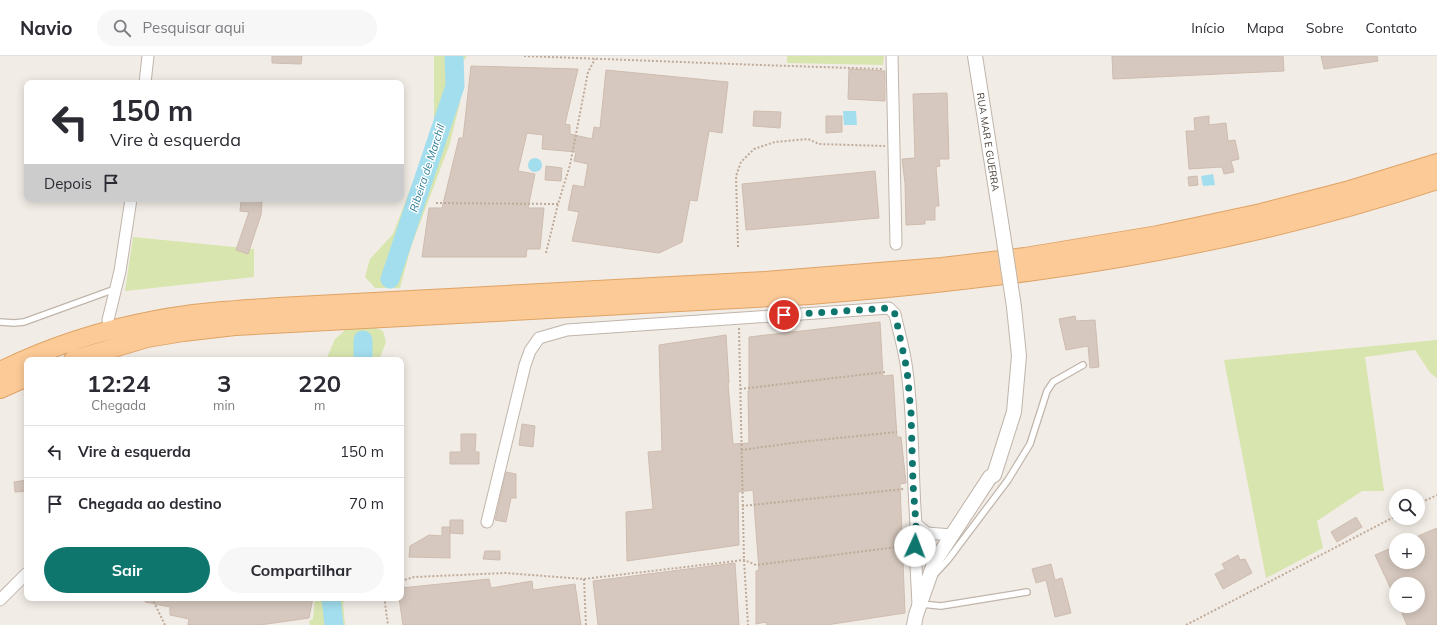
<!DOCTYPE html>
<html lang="pt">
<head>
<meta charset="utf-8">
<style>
	:root { --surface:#fff; --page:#f7f7f7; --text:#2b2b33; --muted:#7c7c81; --line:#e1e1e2; --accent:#0f766e }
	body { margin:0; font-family:Mulish,sans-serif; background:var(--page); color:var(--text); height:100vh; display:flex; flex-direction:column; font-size:15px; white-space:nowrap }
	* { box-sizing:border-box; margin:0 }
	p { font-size:13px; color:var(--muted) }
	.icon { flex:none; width:22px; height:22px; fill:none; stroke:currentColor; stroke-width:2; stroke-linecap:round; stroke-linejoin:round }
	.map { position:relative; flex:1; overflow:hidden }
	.sheet { position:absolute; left:24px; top:301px; width:380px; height:244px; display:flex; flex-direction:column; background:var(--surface); border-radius:8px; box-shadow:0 2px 10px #0003 }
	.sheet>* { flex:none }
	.hud { position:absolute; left:24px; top:24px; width:380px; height:122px; border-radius:8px; box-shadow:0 2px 10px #0003; background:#fff; color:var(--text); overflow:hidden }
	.fabs { position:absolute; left:1389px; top:433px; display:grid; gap:8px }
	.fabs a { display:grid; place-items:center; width:36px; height:36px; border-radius:50%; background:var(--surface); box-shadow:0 2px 10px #0003; font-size:20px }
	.pin { position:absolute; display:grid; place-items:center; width:34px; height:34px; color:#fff; margin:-17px; border:2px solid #fff; border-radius:50%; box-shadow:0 1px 4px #0007 }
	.me { position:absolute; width:44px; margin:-22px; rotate:2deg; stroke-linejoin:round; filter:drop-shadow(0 0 3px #0008) }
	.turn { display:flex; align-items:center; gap:14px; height:84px; padding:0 20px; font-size:18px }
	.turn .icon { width:52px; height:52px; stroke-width:2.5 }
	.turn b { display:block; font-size:28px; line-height:34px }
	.then { display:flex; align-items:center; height:38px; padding:0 20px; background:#0003; gap:8px; font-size:15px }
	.eta { display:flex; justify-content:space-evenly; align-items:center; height:68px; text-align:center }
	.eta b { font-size:24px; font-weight:700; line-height:28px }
	.cta { display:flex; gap:8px; margin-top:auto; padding:8px 20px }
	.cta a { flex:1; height:46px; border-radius:24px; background:var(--accent); color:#fff; font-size:16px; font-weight:700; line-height:46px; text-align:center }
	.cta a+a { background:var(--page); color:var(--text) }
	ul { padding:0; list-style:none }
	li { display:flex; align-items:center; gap:12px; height:52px; padding:0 20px; border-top:1px solid var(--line) }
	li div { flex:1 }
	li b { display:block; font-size:15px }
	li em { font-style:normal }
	header { display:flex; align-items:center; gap:24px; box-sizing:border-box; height:56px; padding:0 20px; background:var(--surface); border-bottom:1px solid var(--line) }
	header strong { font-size:19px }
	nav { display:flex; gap:22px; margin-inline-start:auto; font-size:14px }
	.search { width:280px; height:36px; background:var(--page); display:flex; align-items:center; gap:10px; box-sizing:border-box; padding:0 14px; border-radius:22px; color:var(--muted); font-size:15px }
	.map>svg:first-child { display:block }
</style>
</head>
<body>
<header>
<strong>Navio</strong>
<div class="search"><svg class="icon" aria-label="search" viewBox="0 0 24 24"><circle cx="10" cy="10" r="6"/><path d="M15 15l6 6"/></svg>Pesquisar aqui</div>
<nav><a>Início</a><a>Mapa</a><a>Sobre</a><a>Contato</a></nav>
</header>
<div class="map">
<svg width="1437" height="569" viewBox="0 0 1437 569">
	<rect width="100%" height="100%" fill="#f2ece6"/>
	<path fill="#d8e5af" d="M 434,0 L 467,0 L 460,10 L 460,47 L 449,90 L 411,191 L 400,232 L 375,232 L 365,221 L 370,203 L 393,178 L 434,71 Z
		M 787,0 L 884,0 L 883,9 L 787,7 Z
		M 133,181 L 254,193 L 254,221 L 125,235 Z
		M 351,269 L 376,272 L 383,275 L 386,286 L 379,304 L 326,304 L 335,283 Z
		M 1437,284 L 1437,322 L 1431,318 L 1415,294 L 1365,301 L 1384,435 L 1362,435 L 1317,465 L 1323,492 L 1266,522 L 1224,304 Z
		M 315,542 L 346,542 L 343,547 L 345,569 L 310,569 L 309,565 L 313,563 Z"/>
	<path fill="#a3deee" d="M 843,55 L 856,55 L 857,69 L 844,69 Z
		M528 109a7 7 0 1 1 14 0a7 7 0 1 1-14 0Z
		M 1213,118 L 1215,129 L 1203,130 L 1201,120 Z"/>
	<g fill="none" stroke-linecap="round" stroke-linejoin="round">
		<path stroke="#a3deee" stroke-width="19" d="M 390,223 L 455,30 L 454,0
			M 363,304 L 363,284
			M 331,542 L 334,569"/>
	</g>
	<path fill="#d6c8be" stroke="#cebcaf" d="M 272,0 L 302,0 L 301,8 L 272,7 Z
		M 1112,0 L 1283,0 L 1284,15 L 1113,23 Z
		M 1321,0 L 1377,0 L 1378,5 L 1324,13 Z
		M 471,10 L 578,13 L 565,68 L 570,69 L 570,78 L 592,83 L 594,71 L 600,72 L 606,14 L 728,26 L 722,77 L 709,75 L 697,145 L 690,144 L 682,186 L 659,197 L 572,185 L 579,156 L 568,154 L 573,129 L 584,131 L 588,108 L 574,105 L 576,96 L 542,93 L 543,79 L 527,77 L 518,115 L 535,118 L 528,152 L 544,152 L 540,193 L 527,193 L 526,201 L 422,201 L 429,152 L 442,152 L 459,82 L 463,82 Z
		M 849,13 L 885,15 L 885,45 L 848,43 Z
		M 947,37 L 949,103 L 939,103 L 940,110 L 936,111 L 939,150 L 935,150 L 935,164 L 925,164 L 925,168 L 906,169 L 905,127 L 902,103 L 915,102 L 913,38 Z
		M 754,55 L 781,56 L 780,72 L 753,70 Z
		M 826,60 L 842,60 L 842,76 L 826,77 Z
		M 1209,60 L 1209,69 L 1226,67 L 1228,85 L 1235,84 L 1239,103 L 1231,105 L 1234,116 L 1224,118 L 1222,111 L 1189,113 L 1186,75 L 1195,75 L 1194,62 Z
		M 546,110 L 562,112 L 561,125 L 545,124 Z
		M 875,115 L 879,162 L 746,174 L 742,128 Z
		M 1197,120 L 1198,129 L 1189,130 L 1188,121 Z
		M 241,144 L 262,146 L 261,159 L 248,198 L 236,194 L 249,156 L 240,155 Z
		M 1075,260 L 1076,265 L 1095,264 L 1099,311 L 1090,312 L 1088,290 L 1066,294 L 1059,263 Z
		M 880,266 L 883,320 L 893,319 L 897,381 L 901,381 L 906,427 L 900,428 L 905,557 L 826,569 L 767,569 L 766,566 L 756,568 L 756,515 L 759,514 L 753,434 L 738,436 L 739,489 L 627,505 L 626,456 L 653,453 L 648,396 L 662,395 L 659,289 L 726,279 L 729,327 L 728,327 L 733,388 L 749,387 L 748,335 L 749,335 L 749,281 Z
		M 522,368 L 535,370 L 533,391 L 519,389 Z
		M 461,378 L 476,378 L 475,396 L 479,396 L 479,408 L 450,408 L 450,396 L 461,396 Z
		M 506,416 L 516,418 L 516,442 L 511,442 L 506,466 L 495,464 Z
		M 27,424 L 27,435 L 15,436 L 14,426 Z
		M 1356,461 L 1362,471 L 1337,486 L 1331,476 Z
		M 450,464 L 463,464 L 463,478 L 450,477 Z
		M 442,471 L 450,471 L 450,502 L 409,501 L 410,490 L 429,479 L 442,480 Z
		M 1437,472 L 1437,569 L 1407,569 L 1399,550 L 1418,550 L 1418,528 L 1396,528 L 1396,544 L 1375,499 L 1396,490 L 1396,506 L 1418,506 L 1418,480 Z
		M 485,495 L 500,495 L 500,504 L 483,503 Z
		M 1238,499 L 1240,504 L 1245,503 L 1252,517 L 1223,533 L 1215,518 L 1225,513 L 1222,508 Z
		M 735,507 L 739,569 L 598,569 L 593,525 Z
		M 1051,508 L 1055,524 L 1062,522 L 1071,557 L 1055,561 L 1046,524 L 1036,527 L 1032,513 Z
		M 489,523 L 491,532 L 532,525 L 533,534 L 575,528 L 581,569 L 403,569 L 399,542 L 401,542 L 401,532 Z
		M 145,542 L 313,542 L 309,562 L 260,569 L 188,569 L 189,563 L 170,559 L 170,551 L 145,546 Z"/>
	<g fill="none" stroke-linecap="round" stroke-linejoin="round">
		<defs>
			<path id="service" d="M 0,266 L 14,267 L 24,266 L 115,233
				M 935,518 L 947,505 L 1008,424 L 1030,388 L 1047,335 L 1053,326 L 1083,309
				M 921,548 L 941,550 L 1027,536"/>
			<path id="minor" d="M 892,0 L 896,188
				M 145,27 L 148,0
				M 108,264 L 120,215 L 131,143
				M 487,466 L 525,309 L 530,295 L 539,282 L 567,274 L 889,252 L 895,258 C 899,277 905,296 907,315 C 914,366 912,417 916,468 L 927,477 L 952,479
				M 916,468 L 915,490 L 918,549
				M 0,544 L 27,517"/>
			<path id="tertiary" d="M 975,0 L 1002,172
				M 914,569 L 916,559 L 935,505 L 990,421 L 994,419 L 1014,356 L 1019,300 L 1014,251"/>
			<path id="primary" d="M 73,304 L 147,282 L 183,276 L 235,270 L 810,239 C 1024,222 1233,192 1437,124
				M 0,315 C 49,291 101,274 155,264 C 196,256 238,254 279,251 L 765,225 L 942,211 L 1025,201 L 1158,179 L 1261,157 L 1346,135 L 1437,107
				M 0,333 L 27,321"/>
		</defs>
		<use href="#service" stroke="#c0b5ab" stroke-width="8"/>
		<use href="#minor" stroke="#c0b5ab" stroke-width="13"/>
		<use href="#tertiary" stroke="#c0b5ab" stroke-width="16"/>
		<use href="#primary" stroke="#dfa366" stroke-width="20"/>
		<path stroke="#bfab9a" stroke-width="2" stroke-dasharray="2 2" stroke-linecap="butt" d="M 524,0 L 760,9 L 882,13
			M 436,147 L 558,148
			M 738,191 L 736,120 L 741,106 L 754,93 L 775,86 L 808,83 L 819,88 L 885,90
			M 546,197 L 558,148 L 570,109 L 588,16 L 595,3
			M 739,272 L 744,504 L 748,569
			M 740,333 L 885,316
			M 741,394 L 800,386 L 897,376
			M 1418,448 L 1437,439
			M 742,450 L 904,433
			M 584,523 L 586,569
			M 401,525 L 414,521 L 505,517 L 584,523 L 744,504 L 756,509 L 897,491
			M 152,542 L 165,569
			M 387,542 L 385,547 L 388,569
			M 1186,569 L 1396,460"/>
		<use href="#service" stroke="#fff" stroke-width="5.5"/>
		<use href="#minor" stroke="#fff" stroke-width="11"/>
		<use href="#tertiary" stroke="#fff" stroke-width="14"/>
		<use href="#primary" stroke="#fbca96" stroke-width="18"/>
		<defs>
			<path id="tertiary-bridge" d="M 1002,172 L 1014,251"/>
		</defs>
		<use href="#tertiary-bridge" stroke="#c0b5ab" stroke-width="16" stroke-linecap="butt"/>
		<use href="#tertiary-bridge" stroke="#fff" stroke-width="14"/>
	</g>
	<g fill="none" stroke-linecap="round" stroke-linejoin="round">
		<path stroke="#0f766e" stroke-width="7" stroke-dasharray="0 12.6" d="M 784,259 L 889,252 L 895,258 L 907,314 L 911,357 L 913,428 L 916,468 L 915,490"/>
	</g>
	<g text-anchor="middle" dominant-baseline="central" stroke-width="3" stroke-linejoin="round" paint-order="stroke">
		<g font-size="10" fill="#453c35" stroke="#fff">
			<text transform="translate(988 86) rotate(81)">RUA MAR E GUERRA</text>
		</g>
		<g font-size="11" font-style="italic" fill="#2d7e96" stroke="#fff">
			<text transform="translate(427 112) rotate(-72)">Ribeira de Marchil</text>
		</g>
	</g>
</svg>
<div class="fabs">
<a><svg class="icon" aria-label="search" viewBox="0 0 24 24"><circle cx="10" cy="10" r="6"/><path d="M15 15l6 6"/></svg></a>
<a>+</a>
<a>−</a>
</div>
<div class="pin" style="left:784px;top:259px;background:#d93025"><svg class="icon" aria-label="arrive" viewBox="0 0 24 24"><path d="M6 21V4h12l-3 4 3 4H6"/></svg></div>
<svg class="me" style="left:915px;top:490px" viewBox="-20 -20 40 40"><circle r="19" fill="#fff"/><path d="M0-13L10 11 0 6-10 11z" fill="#0f766e"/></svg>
<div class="hud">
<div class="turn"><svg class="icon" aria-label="left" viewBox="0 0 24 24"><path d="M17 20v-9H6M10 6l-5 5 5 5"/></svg><div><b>150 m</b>Vire à esquerda</div></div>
<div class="then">Depois<svg class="icon" aria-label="arrive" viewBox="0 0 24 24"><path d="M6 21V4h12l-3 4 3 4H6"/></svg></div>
</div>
<section class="sheet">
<div class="eta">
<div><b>12:24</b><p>Chegada</p></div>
<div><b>3</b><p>min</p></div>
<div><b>220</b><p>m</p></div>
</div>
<ul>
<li><svg class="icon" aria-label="left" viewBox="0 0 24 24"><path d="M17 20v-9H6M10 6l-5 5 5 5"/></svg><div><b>Vire à esquerda</b></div><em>150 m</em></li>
<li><svg class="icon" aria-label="arrive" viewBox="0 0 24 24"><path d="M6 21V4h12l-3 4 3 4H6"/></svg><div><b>Chegada ao destino</b></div><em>70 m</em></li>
</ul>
<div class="cta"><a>Sair</a><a>Compartilhar</a></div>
</section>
</div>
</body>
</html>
